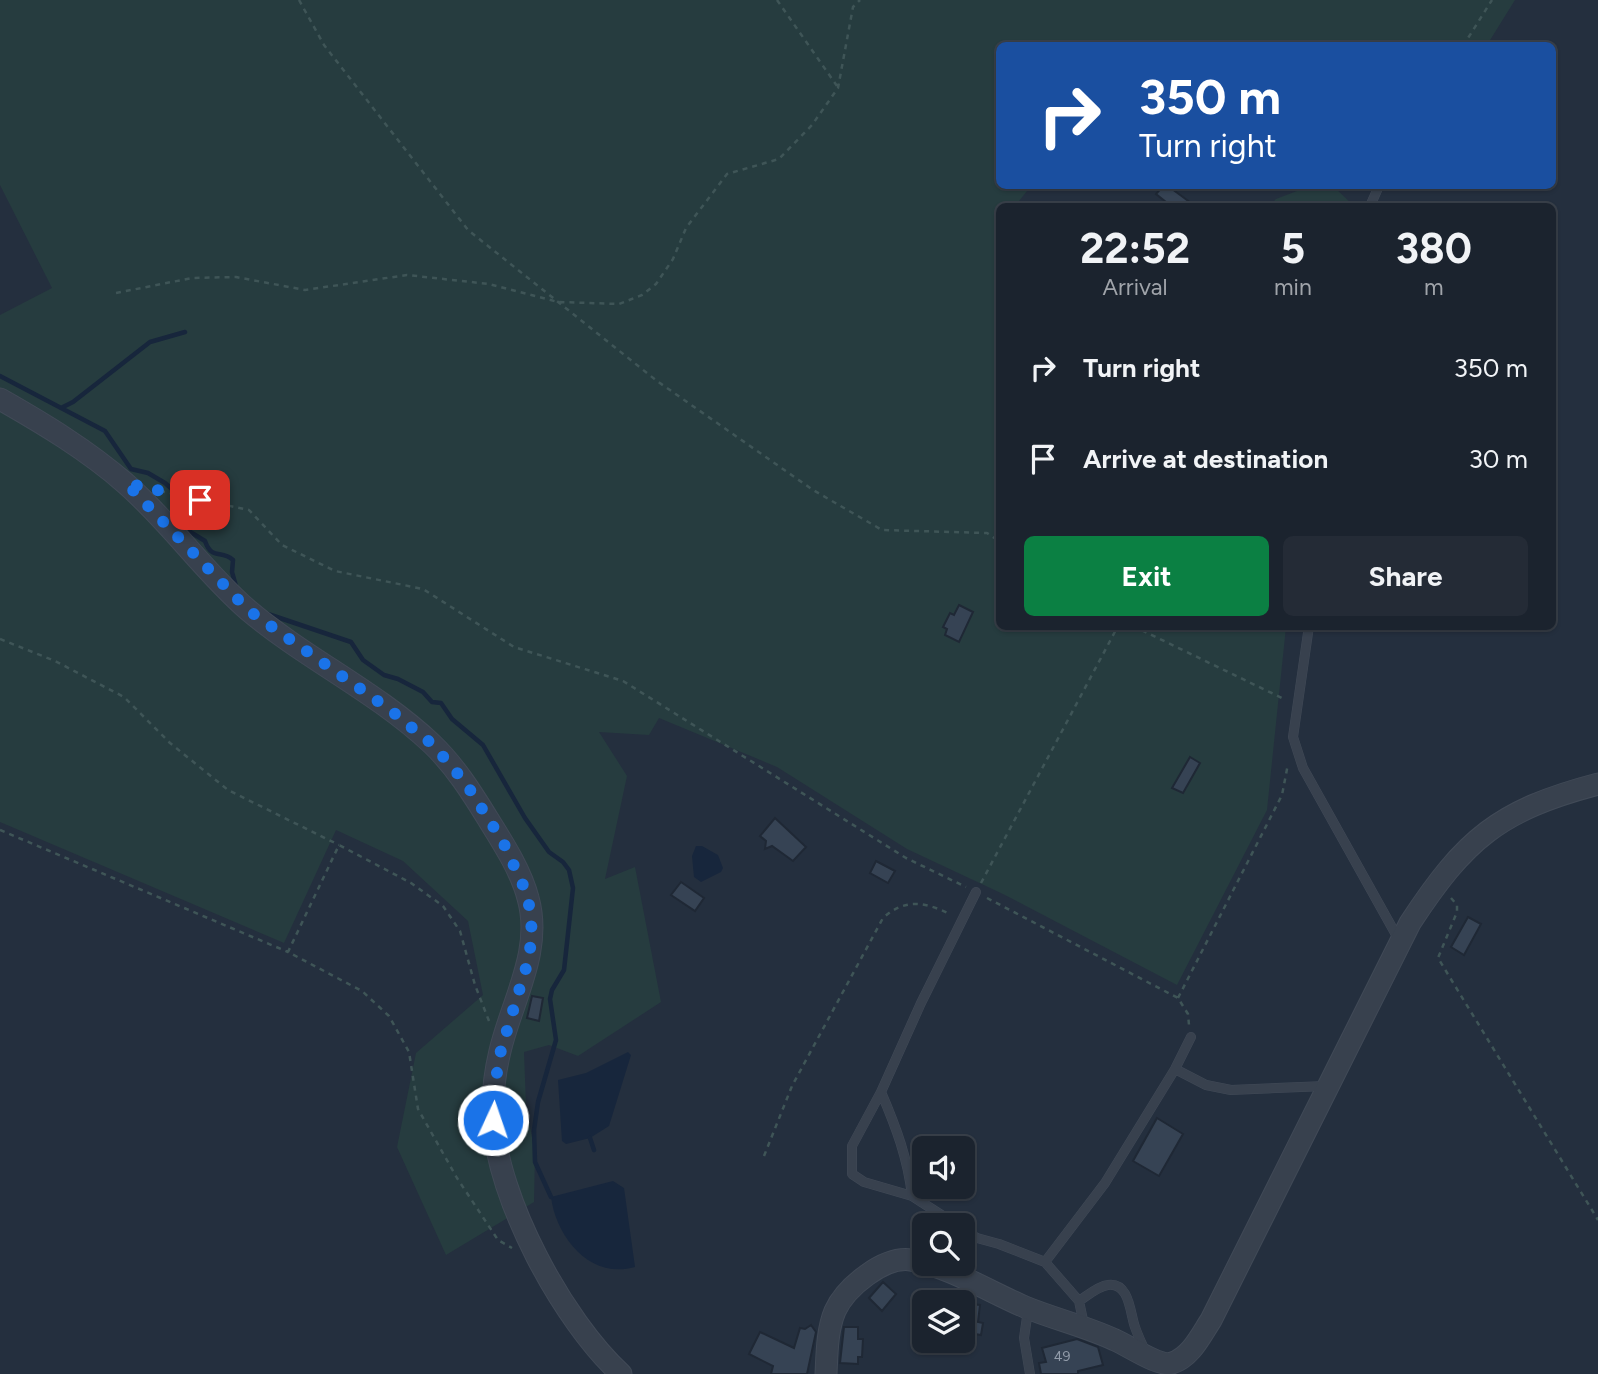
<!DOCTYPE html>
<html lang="en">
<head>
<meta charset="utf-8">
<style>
	:root { --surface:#1b232e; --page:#242b36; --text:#f1f3f6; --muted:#a0a4aa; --line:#39404a; --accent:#0b8043 }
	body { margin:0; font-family:Figtree,sans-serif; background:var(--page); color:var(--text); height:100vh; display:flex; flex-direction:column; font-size:26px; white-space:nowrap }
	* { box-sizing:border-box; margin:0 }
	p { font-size:23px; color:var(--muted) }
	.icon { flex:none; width:38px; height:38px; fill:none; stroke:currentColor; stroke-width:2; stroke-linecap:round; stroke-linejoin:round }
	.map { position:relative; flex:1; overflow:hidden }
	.panel { position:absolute; left:996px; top:203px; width:560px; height:427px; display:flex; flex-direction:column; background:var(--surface); border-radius:10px; box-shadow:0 2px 5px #0004,0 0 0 2px var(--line) }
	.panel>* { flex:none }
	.hud { position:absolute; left:996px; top:42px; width:560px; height:147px; border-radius:10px; box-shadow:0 2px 5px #0004,0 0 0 2px var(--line); background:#1a4fa0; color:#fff; overflow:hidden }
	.controls { position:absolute; left:912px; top:1136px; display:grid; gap:14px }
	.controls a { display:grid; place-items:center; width:63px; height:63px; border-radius:10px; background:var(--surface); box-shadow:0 2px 5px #0004,0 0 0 2px var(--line); font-size:35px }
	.pin { position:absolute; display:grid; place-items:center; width:60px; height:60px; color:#fff; margin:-30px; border-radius:14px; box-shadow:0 4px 10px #0006 }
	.me { position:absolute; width:77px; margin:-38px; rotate:3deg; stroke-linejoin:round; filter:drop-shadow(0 0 5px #0008) }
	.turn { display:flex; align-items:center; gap:24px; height:147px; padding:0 28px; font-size:32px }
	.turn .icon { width:91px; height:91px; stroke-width:2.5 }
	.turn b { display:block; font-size:49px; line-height:60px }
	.eta { display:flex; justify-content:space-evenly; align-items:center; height:119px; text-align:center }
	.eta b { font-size:42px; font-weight:700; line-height:49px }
	.primary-button { display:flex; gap:14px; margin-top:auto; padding:14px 28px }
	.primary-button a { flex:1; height:80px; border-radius:10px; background:var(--accent); color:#fff; font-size:28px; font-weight:700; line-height:80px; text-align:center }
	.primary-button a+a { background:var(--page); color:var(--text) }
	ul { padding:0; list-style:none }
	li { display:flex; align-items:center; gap:21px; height:91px; padding:0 28px }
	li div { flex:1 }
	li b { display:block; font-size:26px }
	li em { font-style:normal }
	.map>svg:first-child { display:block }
</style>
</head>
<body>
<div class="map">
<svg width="1598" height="1374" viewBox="0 0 1598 1374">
	<rect width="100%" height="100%" fill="#242f3e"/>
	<path fill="#263c3f" d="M 0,0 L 1515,0 L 1487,45 L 999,46 L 999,186 L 1031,186 L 1015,206 L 999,206 L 999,626 L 1286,627 L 1267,810 L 1177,985 L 1003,894 L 907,849 L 777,767 L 659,718 L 649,735 L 599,732 L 627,776 L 605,879 L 635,867 L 661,1002 L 578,1056 L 549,1045 L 524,1052 L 526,1105 L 535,1153 L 534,1202 L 446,1255 L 397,1147 L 416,1053 L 483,995 L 468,921 L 403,861 L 336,830 L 284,943 L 0,822 L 0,315 L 52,288 L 0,185 Z
		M 1310,186 L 1333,186 L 1354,206 L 1269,206 L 1276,199 Z"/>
	<path fill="#17263c" d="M 696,846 L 702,846 L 718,855 L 723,868 L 721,872 L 701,882 L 694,877 L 692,856 Z
		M 628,1052 L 631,1055 L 609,1126 L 590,1138 L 566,1144 L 562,1141 L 558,1080 L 586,1073 Z
		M 613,1181 L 624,1188 L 635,1267 C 590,1280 556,1237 551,1197 Z"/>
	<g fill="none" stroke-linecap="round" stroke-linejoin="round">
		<path stroke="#17263c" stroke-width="4.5" d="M 0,376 L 105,431 L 131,469 L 148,473 L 165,483 L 173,490 L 187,530 L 205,541 C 212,561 221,549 233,560 L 232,572 L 236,586
			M 61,408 L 73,402 L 150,342 L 185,332
			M 268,614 L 351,642 L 363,660 L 384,675 L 398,679 L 423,692 L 432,702 L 441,703 L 452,719 L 483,745 L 525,818 L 549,852 L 563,862 L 569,870 L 573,888 L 564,970 L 552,990 L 550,999 L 556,1040 L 538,1102 L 534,1130 L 535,1162 L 551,1197
			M 590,1138 L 594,1150"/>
	</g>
	<path fill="#364354" stroke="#1f2835" stroke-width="2" d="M 1163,186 L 1168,186 L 1195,206 L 1171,206 L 1156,194 Z
		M 959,605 L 973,612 L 959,642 L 945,635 L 947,629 L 943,627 L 950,613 L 954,615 Z
		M 1190,757 L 1200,763 L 1183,793 L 1172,788 Z
		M 775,818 L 806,847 L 793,861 L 772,846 L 765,849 L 766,841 L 760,836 Z
		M 876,861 L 895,871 L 888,883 L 870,873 Z
		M 681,882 L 704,898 L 695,911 L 671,895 Z
		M 1468,917 L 1481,924 L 1464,955 L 1451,947 Z
		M 532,996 L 543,998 L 539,1021 L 527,1018 Z
		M 1157,1118 L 1183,1134 L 1159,1176 L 1133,1161 Z
		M 883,1282 L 896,1294 L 882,1311 L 869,1298 Z
		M 962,1303 L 980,1305 L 978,1322 L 983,1323 L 981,1335 L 962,1332 Z
		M 811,1325 L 816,1332 L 807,1374 L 771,1374 L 773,1366 L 749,1354 L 760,1332 L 794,1348 L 800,1328 L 805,1329 Z
		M 844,1327 L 858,1327 L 858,1339 L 863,1339 L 862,1357 L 858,1357 L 858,1364 L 840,1363 Z
		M 1077,1339 L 1098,1347 L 1103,1365 L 1078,1371 L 1078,1374 L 1041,1374 L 1039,1363 L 1046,1362 L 1042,1348 Z"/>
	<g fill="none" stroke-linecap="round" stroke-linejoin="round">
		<defs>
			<path id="service" d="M 1370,206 L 1379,186
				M 1309,626 L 1293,737 L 1303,768 L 1399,940
				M 1175,1069 L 1206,1085 L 1231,1090 L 1326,1086
				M 881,1092 L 852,1146 L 852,1174 L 864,1182 L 912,1196
				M 957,1225 L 912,1196 C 908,1159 896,1127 881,1092 L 921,1003 L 976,892
				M 962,1229 L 977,1238 L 999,1244 L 1045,1262 L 1079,1301 L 1084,1325
				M 1045,1262 L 1105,1183 L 1175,1069 L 1191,1037
				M 1079,1301 C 1087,1296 1098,1286 1108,1285 C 1130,1282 1130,1314 1135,1327 C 1138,1336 1142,1344 1146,1353
				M 1028,1310 L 1024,1338 L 1030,1374"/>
			<path id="tertiary" d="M 0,399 C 44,424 87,450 125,483 C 170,522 204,572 248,610 C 306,659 377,692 432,744 C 455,766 472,793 488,819 C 503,843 521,871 528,898 C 543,951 512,1000 500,1051 C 495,1072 492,1097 493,1119 C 497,1199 563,1321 621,1374
				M 826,1374 C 827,1354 827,1330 835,1311 C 846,1287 884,1256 911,1260 C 948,1266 990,1292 1025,1307 C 1054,1319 1085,1326 1115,1340 C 1129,1346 1159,1367 1172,1363 C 1191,1357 1201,1335 1211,1320 L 1410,923 C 1465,839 1499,810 1598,784"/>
		</defs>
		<use href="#service" stroke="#414a57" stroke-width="10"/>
		<use href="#tertiary" stroke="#414a57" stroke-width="23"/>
		<path stroke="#3f5557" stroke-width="2.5" stroke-dasharray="5 5" stroke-linecap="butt" d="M 299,0 L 324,45 L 468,230 L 657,381 L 813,490 L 882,530 L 987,533 L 999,541
			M 777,0 L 837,86
			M 1463,46 L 1492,0
			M 116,293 L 192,278 L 236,277 L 305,290 L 407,275 L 489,284 L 558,302 L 619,304 L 642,295 L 656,284 L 673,259 L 686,228 L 727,174 L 779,159 L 812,125 L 838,88 L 853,7 L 860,0
			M 160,491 L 249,510 L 282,545 L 335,571 L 423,589 L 514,647 L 623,681 L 906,858 L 966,887
			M 1133,626 L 1286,700
			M 0,639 L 55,661 L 124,697 L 170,743 L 228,790 L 339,845
			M 0,830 L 288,952
			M 981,883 L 1118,626
			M 987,898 L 1178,998 L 1188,1014 L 1189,1025
			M 1451,898 L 1457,905 L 1457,912 L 1438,958 L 1598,1220
			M 1178,998 L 1282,795 L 1288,764
			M 489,1021 L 475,985 L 460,931 L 443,906 L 411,883 L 339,845 L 288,952 L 362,991 L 389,1016 L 409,1052 L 418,1109 L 457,1178 L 498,1240 L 512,1248
			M 764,1156 L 792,1086 L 883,918 C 905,898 925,902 950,914"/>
		<use href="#service" stroke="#38414e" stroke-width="9"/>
		<use href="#tertiary" stroke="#38414e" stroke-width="21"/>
	</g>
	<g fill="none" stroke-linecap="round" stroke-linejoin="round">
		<path stroke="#1a73e8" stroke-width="12" stroke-dasharray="0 21.6" d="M 200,500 L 126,483 L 248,610 L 389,709 L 432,744 L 465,782 L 503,842 L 528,896 L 532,932 L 529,958 L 501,1050 L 495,1084 L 493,1120"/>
	</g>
	<g text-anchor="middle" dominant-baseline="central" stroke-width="7" stroke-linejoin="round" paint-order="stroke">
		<g font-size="14" fill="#929caa">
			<text x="1062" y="1356">49</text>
		</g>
	</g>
</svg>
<div class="controls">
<a><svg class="icon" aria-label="sound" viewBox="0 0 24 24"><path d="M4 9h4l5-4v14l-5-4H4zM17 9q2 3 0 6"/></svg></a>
<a><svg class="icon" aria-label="search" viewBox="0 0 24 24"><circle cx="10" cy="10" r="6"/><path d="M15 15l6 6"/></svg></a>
<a><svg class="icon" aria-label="layers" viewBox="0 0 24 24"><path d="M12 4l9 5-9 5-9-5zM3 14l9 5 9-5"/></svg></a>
</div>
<div class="pin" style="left:200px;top:500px;background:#d93025"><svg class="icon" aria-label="arrive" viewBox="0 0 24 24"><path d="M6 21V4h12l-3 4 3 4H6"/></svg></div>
<svg class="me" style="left:493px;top:1120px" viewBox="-20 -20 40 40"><circle r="17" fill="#1a73e8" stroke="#fff" stroke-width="3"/><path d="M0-11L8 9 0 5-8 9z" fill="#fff"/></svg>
<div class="hud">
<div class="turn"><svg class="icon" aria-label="right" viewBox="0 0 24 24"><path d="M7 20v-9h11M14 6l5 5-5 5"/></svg><div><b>350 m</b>Turn right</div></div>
</div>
<section class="panel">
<div class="eta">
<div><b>22:52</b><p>Arrival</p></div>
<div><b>5</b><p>min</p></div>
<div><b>380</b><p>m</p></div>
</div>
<ul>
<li><svg class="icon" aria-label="right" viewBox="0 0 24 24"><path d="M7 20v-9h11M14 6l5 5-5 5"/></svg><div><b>Turn right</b></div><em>350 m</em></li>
<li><svg class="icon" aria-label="arrive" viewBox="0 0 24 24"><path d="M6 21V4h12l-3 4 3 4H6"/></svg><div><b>Arrive at destination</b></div><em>30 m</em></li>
</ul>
<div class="primary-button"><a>Exit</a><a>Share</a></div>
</section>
</div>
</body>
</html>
